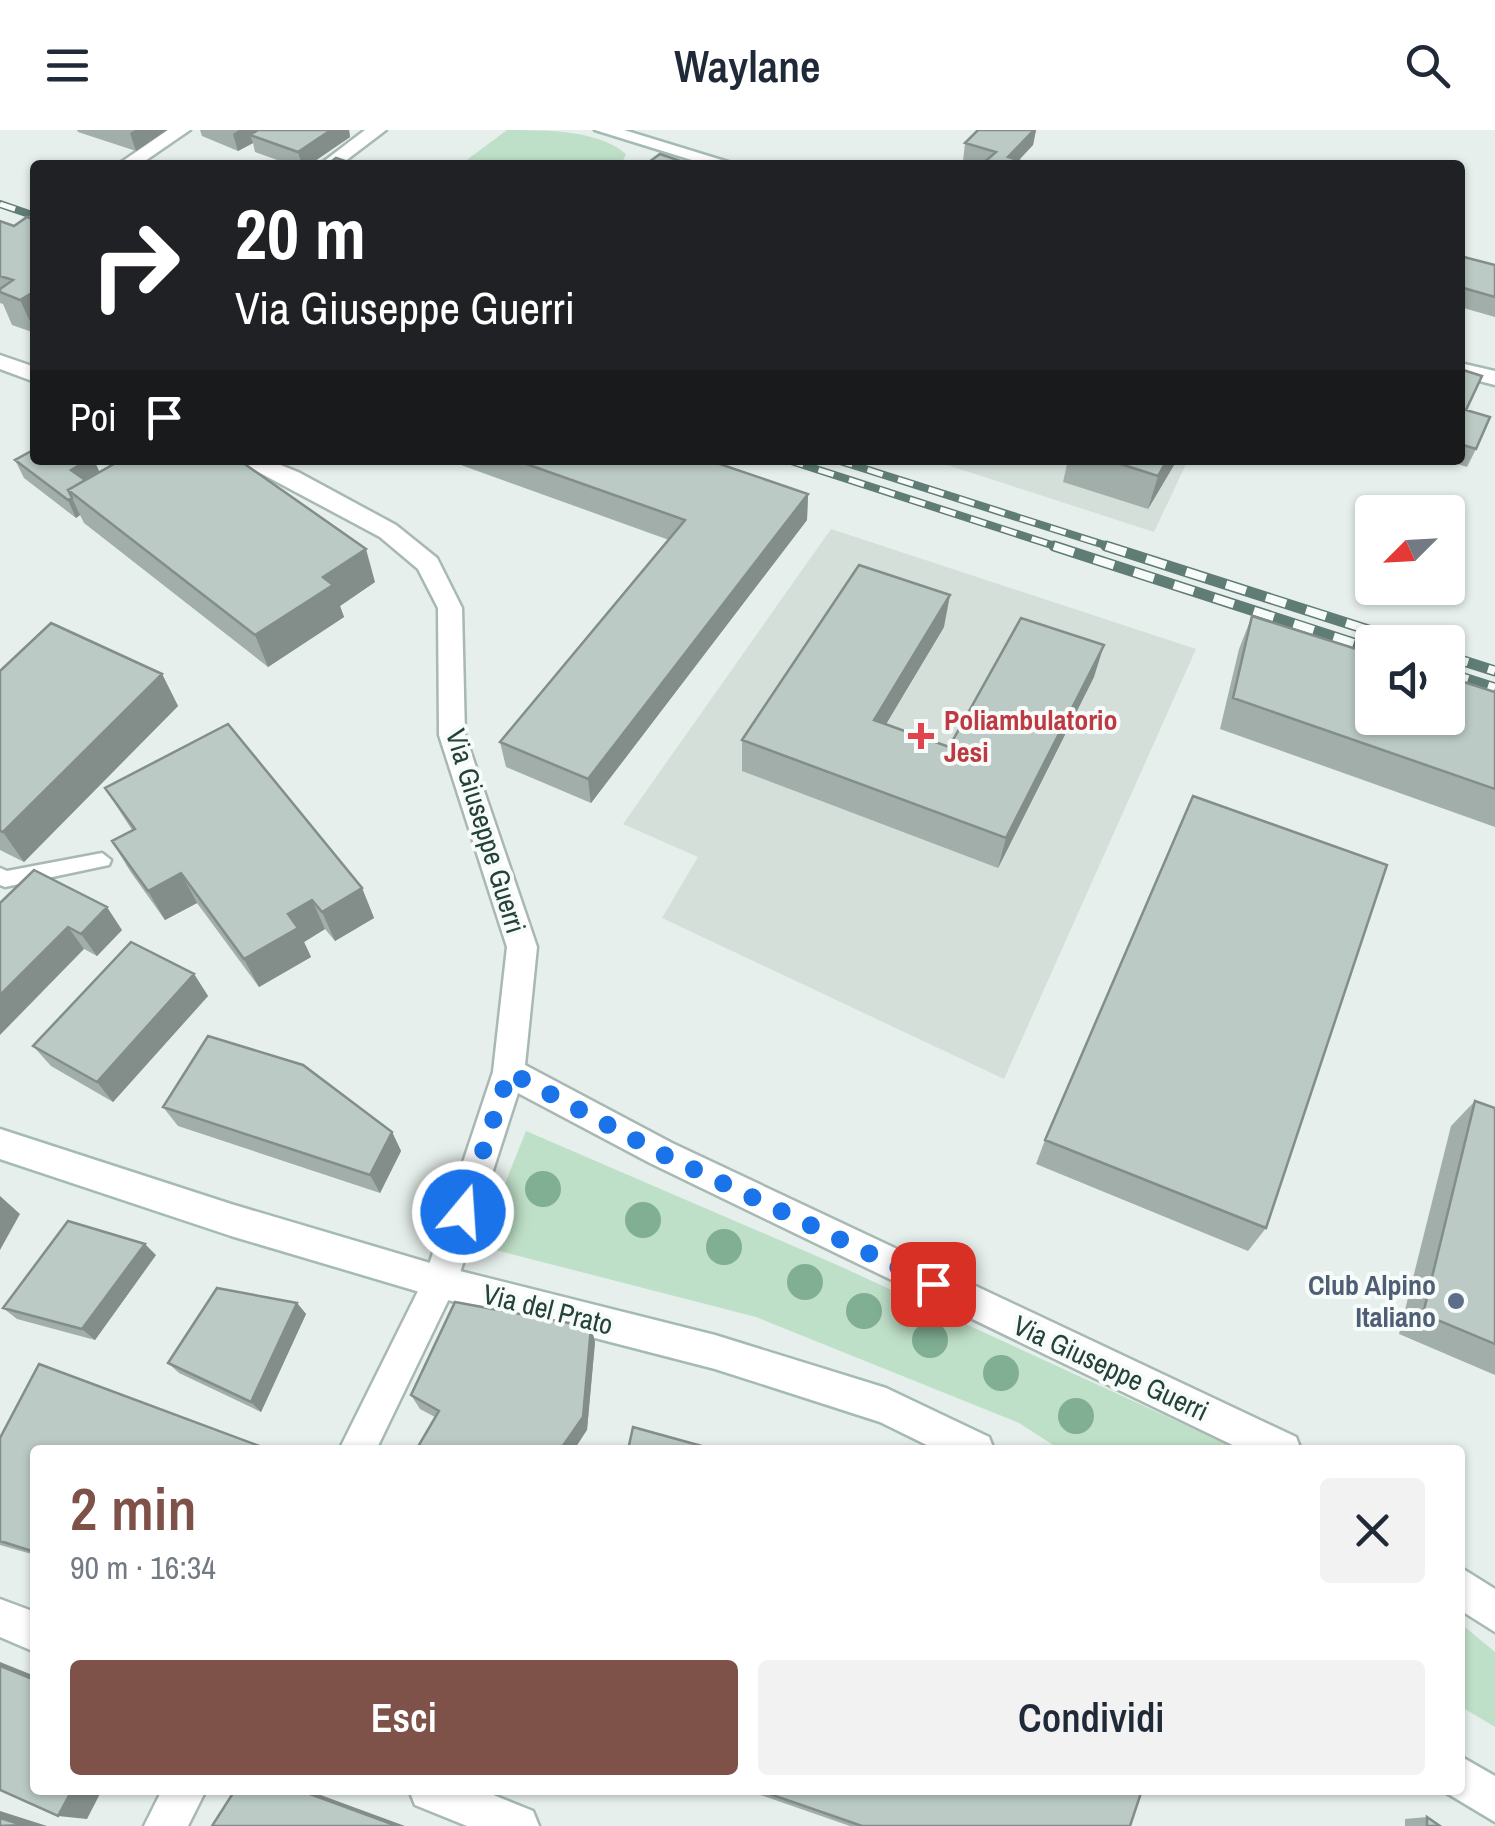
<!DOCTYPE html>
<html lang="it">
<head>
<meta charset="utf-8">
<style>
	:root { --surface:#fff; --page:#f2f2f3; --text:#1f2937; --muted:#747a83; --accent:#7f5249 }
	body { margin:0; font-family:"Archivo Narrow",sans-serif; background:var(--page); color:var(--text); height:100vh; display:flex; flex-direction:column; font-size:38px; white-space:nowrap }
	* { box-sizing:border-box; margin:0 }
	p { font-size:32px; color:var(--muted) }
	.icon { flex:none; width:55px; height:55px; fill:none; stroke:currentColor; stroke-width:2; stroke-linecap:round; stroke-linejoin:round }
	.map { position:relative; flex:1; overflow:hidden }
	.panel { position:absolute; left:30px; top:1315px; width:1435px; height:350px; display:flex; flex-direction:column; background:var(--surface); border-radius:10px; box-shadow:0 2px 8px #0004 }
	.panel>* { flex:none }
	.top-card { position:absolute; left:30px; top:30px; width:1435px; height:305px; border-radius:10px; box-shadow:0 2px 8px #0004; background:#202124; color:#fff; overflow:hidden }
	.needle { width:65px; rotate:246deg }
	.tools { position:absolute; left:1355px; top:365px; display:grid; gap:20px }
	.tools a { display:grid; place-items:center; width:110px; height:110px; border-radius:10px; background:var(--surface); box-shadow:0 2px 8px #0004; font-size:50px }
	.pin { position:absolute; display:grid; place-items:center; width:85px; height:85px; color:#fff; margin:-42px; border-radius:20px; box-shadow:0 5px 15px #0006 }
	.me { position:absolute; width:110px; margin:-55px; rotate:18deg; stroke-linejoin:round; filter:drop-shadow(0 0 8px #0008) }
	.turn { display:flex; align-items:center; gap:35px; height:210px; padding:0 40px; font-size:45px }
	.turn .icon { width:130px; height:130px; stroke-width:2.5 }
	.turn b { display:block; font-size:70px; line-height:85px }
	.then { display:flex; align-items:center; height:95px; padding:0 40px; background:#0003; gap:20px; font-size:38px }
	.round { display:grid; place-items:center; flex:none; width:105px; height:105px; border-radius:10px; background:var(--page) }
	.headline { display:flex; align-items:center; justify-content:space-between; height:170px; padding:0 40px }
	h1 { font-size:60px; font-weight:600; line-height:75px; color:var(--accent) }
	.cta { display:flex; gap:20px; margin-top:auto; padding:20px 40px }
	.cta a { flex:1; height:115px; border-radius:10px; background:var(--accent); color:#fff; font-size:40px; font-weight:600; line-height:115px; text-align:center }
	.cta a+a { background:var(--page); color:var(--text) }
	header { display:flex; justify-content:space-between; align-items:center; height:130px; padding:0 40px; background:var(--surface); font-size:45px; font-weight:600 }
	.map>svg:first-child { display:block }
</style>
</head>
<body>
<header><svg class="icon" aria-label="menu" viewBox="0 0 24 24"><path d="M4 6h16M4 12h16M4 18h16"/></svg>Waylane<svg class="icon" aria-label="search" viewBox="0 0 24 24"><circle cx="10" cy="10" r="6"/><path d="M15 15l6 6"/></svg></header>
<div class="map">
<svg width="1495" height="1696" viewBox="0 0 1495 1696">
	<rect width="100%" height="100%" fill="#e6efeb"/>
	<path fill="#d4dfda" d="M 932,330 L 1188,330 L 1154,402 Z
		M 831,399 L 1196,519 L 1004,949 L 662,788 L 698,727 L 623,694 Z"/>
	<path fill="#bfe0c8" d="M 507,0 C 546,0 599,0 626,24 L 621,35 L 460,35 Z
		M 526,1001 L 835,1134 L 1240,1320 L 1061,1320 L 1019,1293 L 756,1187 L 480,1116 Z
		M 1460,1493 L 1495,1522 L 1495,1597 L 1460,1576 Z"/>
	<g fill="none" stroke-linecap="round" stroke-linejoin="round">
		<defs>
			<path id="lane" d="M 102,723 L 111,730 L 109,735 L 5,757 L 0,755 L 0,738 L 7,741 Z"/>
			<path id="street" d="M 168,0 L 190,0 L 139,35 L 117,35 Z
				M 365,0 L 386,0 L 340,35 L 319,35 Z
				M 0,225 L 35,237 L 35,252 L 0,239 Z
				M 236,330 L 268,330 L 298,342 L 396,395 L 437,428 L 462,478 L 465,605 L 537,817 L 525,935 L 672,1013 L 1296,1307 L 1301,1320 L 1243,1320 L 650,1033 L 518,963 L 457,1152 L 376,1320 L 339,1320 L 425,1147 L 493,942 L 507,817 L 439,605 L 438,478 L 418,439 L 380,407 Z
				M 1460,1437 L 1495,1459 L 1495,1502 L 1460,1480 Z
				M 0,1469 L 35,1482 L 35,1522 L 0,1507 Z
				M 162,1660 L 206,1660 L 188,1696 L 144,1696 Z
				M 409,1660 L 481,1660 L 533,1681 L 539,1696 L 467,1696 L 415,1675 Z"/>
			<path id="secondary" d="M 595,0 L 624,0 L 738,35 L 708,35 Z
				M 1460,233 L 1495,241 L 1495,255 L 1460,246 Z
				M 0,999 L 231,1074 L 440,1136 L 715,1205 L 886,1258 L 989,1307 L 994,1320 L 937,1320 L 880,1292 L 715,1239 L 440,1168 L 231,1106 L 0,1029 Z
				M 1460,1626 L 1495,1646 L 1495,1692 L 1445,1662 L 1460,1660 Z"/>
		</defs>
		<use href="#lane" stroke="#a8b8b2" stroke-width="5"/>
		<use href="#street" stroke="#a8b8b2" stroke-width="5"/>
		<use href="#secondary" stroke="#a4bbb3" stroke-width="5"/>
		<use href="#lane" fill="#fff" fill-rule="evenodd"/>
		<use href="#street" fill="#fff" fill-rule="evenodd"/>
		<use href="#secondary" fill="#fff" fill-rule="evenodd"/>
		<defs>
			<path id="rail-far1" d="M 0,74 L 35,86
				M 788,330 L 1061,418
				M 837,330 L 1114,418"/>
			<path id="rail" d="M 1054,416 L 1372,519
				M 1106,416 L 1406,512
				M 1448,526 L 1495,541
				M 1448,543 L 1495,558"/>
		</defs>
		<use href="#rail-far1" stroke="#5f7d75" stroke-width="8"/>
		<use href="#rail" stroke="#5f7d75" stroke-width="11"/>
		<use href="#rail-far1" stroke="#f7fbf9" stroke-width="5" stroke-dasharray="16" stroke-linecap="butt"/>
		<use href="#rail" stroke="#f7fbf9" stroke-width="8" stroke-dasharray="21" stroke-linecap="butt"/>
	</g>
	<g fill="#80af93">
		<circle cx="543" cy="1059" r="18"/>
		<circle cx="643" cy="1090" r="18"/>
		<circle cx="724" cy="1117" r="18"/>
		<circle cx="805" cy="1152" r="18"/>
		<circle cx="864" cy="1181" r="18"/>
		<circle cx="930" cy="1210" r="18"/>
		<circle cx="1001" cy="1243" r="18"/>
		<circle cx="1076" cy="1286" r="18"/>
	</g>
	<path fill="#a1aea9" d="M 77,0 L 167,0 L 136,21 L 78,2 Z
		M 200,0 L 349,0 L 350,7 L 309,35 L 291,35 L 255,22 L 253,13 L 238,21 L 202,6 Z
		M 978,0 L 1036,0 L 1033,15 L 1019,30 L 1033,35 L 978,35 L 963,31 L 965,13 Z
		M 35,90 L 35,203 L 12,195 L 3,174 L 0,173 L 0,91 L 14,96 Z
		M 1460,126 L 1495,135 L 1495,187 L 1460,177 Z
		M 1460,239 L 1466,280 L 1476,319 L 1467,337 L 1445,330 L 1460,330 Z
		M 15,330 L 100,342 L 375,452 L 340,476 L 344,487 L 268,537 L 84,393 L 80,385 L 76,388 L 24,348 Z
		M 447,330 L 708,330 L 808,364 L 807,390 L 591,673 L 506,637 L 500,612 L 669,410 Z
		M 1068,330 L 1177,330 L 1148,379 L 1063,352 Z
		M 1252,486 L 1495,562 L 1495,697 L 1220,599 L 1239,519 Z
		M 944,497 L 886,594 L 949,617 L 1094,547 L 998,738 L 742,641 L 742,610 Z
		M 0,541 L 162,544 L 178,576 L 24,732 L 0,720 Z
		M 105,658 L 362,758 L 374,788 L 335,811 L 325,799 L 304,812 L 311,827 L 259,857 L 197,773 L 165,790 L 130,741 L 112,711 L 132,700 Z
		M 0,773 L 122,800 L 97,826 Z
		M 194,844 L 208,866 L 113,972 L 51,936 L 33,916 Z
		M 1475,971 L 1495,978 L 1495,1245 L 1399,1204 L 1451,996 Z
		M 163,977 L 392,1002 L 401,1021 L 380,1063 L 178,996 Z
		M 1045,1010 L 1266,1098 L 1248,1121 L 1036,1034 Z
		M 156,1125 L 95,1210 L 17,1189 L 3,1178 Z
		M 297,1173 L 306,1184 L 261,1282 L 179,1243 L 168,1233 Z
		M 591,1197 L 595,1212 L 587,1300 L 435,1287 L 420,1279 L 411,1265 Z
		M 0,1308 L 35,1320 L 35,1425 L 0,1415 Z
		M 746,1660 L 1142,1660 L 1130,1696 L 850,1696 Z
		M 1427,1687 L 1440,1696 L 1405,1696 L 1405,1689 Z"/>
	<path fill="#838d89" d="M 135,0 L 167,0 L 136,21 L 130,3 Z
		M 239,0 L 275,0 L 250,5 L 253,13 L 238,21 L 233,4 Z
		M 331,0 L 349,0 L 350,7 L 309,35 L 302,35 L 298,22 Z
		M 1034,0 L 1036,0 L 1033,15 L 1014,35 L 1008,27 Z
		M 35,161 L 35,202 L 20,170 Z
		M 88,330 L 94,330 L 101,345 L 80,358 L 71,340 Z
		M 1167,330 L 1177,330 L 1148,379 L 1158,346 Z
		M 808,364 L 807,390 L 591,673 L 588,649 Z
		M 72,368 L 80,385 L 76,388 L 68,370 Z
		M 366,419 L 375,452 L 340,476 L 344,487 L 268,537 L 255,505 L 323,447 Z
		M 950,465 L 944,497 L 870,621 L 874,590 Z
		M 1104,515 L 1094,547 L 998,738 L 1006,708 Z
		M 162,544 L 178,576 L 24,732 L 3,702 Z
		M 181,743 L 197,773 L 165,790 L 148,761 Z
		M 362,758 L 374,788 L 335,811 L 322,782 Z
		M 312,770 L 325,799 L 304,812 L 311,827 L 259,857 L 244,829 L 288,784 Z
		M 107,777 L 122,800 L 97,826 L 81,804 Z
		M 68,797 L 84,819 L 0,905 L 0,865 Z
		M 194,844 L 208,866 L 113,972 L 97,952 Z
		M 392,1002 L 401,1021 L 380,1063 L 370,1045 Z
		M 0,1066 L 20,1084 L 0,1120 Z
		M 145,1114 L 156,1125 L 95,1210 L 82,1199 Z
		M 297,1173 L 306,1184 L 261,1282 L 251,1272 Z
		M 591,1197 L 595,1212 L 587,1300 L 574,1320 L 560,1320 Z
		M 0,1532 L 35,1546 L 35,1550 L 0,1536 Z
		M 72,1660 L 102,1660 L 87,1689 L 58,1686 Z
		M 299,1660 L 307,1660 L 405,1696 L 397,1696 Z
		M 0,1681 L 47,1696 L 22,1696 L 0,1688 Z"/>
	<path fill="#bbcac4" stroke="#838d89" stroke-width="2.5" d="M 258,0 L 331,0 L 298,22 L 250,5 Z
		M 978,0 L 1034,0 L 1008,27 L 1033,35 L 981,35 L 996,22 L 965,13 Z
		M 660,24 L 692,35 L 645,35 Z
		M 336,28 L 357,35 L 327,35 Z
		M 27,87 L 35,90 L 35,161 L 20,170 L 0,162 L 0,159 L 13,150 L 0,146 L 0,91 L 14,96 Z
		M 1460,126 L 1495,135 L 1495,167 L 1460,157 Z
		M 1460,239 L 1482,246 L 1466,280 L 1490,287 L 1476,319 L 1460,314 Z
		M 35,319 L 35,330 L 88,330 L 71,340 L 85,350 L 68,360 L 72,368 L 68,370 L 15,330 Z
		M 121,330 L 239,330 L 366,419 L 323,447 L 333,455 L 255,505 L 68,360 Z
		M 515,330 L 708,330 L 808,364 L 588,649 L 500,612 L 685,390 Z
		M 1108,330 L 1167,330 L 1158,346 Z
		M 859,435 L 950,465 L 874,590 L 949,617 L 1021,488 L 1104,515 L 1006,708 L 742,610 Z
		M 1252,486 L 1372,524 L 1372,588 L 1448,588 L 1448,547 L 1495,562 L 1495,659 L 1233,568 Z
		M 51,493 L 162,544 L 3,702 L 0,701 L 0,541 Z
		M 228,594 L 362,758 L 322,782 L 312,770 L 288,784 L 298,798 L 244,829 L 181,743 L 148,761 L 112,711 L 135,699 L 105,658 Z
		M 1193,666 L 1387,735 L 1266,1098 L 1045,1010 Z
		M 34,740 L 107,777 L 81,804 L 68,797 L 0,865 L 0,773 Z
		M 131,812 L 194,844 L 97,952 L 33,916 Z
		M 208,906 L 303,935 L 392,1002 L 370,1045 L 163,977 Z
		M 1475,971 L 1495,978 L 1495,1214 L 1423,1184 Z
		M 68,1091 L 145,1114 L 82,1199 L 3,1178 Z
		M 217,1158 L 297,1173 L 251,1272 L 168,1233 Z
		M 455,1172 L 591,1197 L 583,1287 L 560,1320 L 416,1320 L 439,1281 L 411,1265 Z
		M 39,1234 L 270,1320 L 35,1320 L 35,1422 L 0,1411 L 0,1308 Z
		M 633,1297 L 716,1320 L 628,1320 Z
		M 0,1536 L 35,1550 L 35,1660 L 72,1660 L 58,1686 L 0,1660 Z
		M 235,1660 L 299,1660 L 397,1696 L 212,1696 Z
		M 758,1660 L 1142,1660 L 1130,1696 L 862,1696 Z
		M 1427,1687 L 1440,1696 L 1427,1696 Z
		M 0,1688 L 22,1695 L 0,1696 Z"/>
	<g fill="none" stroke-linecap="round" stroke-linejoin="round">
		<path stroke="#1a73e8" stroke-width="18" stroke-dasharray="0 32.4" d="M 463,1082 L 509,942 L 660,1023 L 933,1154"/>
	</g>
	<path fill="#e0444e" stroke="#f7fbf9" stroke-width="4" d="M916 591h10v10h10v10h-10v10h-10v-10h-10v-10h10z"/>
	<circle fill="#5c6f8a" stroke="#f7fbf9" stroke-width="4" cx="1456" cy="1171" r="10"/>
	<g text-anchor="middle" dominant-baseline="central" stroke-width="8" stroke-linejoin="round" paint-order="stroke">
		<g font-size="28" font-weight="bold" fill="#be3a42" stroke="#f7fbf9" text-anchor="start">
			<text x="944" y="590">Poliambulatorio<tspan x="944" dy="32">Jesi</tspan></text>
		</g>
		<g font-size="28" fill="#24423a" stroke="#f7fbf9">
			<text transform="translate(486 701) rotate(73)">Via Giuseppe Guerri</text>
			<text transform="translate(548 1179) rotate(14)">Via del Prato</text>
			<text transform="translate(1111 1238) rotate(25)">Via Giuseppe Guerri</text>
		</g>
		<g font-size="28" font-weight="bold" fill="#4e5e75" stroke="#f7fbf9" text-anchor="end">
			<text x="1436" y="1155">Club Alpino<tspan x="1436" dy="32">Italiano</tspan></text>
		</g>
	</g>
</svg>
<div class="tools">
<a><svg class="needle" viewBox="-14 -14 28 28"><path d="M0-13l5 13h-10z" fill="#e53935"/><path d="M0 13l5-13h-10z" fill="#747a83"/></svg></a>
<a><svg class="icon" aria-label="sound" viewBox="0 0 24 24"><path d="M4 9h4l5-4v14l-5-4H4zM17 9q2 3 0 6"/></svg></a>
</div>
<div class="pin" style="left:933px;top:1154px;background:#d93025"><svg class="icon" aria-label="arrive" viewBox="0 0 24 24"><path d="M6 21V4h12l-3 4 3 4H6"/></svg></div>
<svg class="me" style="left:463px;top:1082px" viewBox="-20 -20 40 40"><circle r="17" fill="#1a73e8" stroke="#fff" stroke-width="3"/><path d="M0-11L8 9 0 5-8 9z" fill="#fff"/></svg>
<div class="top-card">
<div class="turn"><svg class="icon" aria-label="right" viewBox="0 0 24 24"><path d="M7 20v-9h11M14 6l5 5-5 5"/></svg><div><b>20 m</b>Via Giuseppe Guerri</div></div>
<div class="then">Poi<svg class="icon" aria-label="arrive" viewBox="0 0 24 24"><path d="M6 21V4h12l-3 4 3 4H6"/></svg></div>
</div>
<section class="panel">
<div class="headline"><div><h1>2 min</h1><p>90 m · 16:34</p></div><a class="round"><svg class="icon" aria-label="close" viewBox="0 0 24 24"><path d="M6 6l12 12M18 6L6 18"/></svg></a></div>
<div class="cta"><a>Esci</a><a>Condividi</a></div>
</section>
</div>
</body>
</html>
